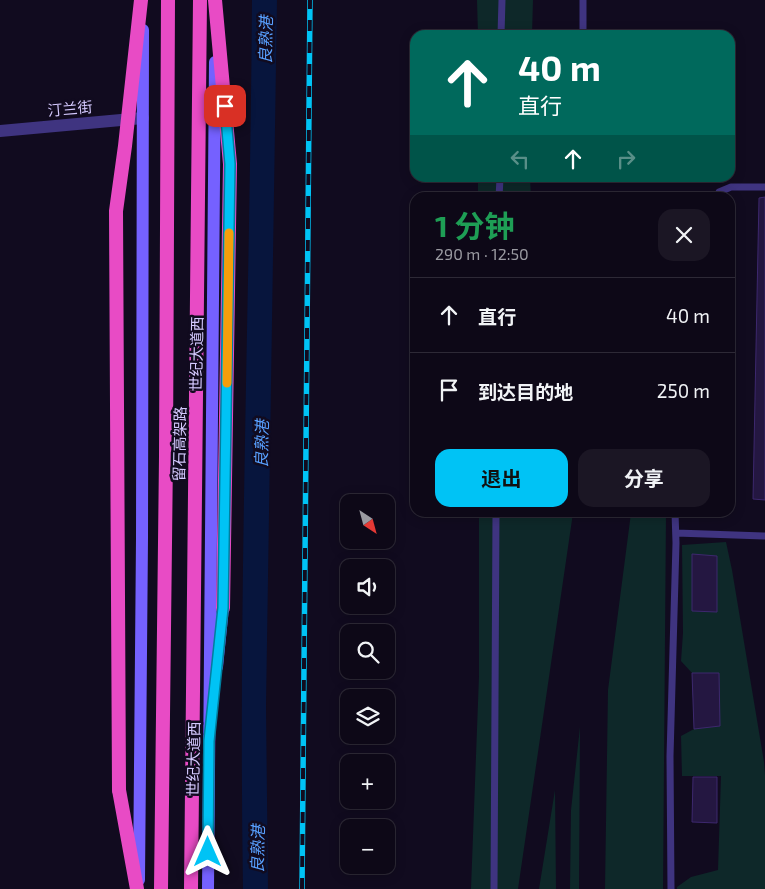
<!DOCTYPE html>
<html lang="zh">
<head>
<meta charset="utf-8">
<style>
	:root { --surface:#0d0817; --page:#1b1624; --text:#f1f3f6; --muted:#9a9aa1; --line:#2d2936; --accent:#00c3f5 }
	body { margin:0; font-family:"Exo 2","Noto Sans SC",sans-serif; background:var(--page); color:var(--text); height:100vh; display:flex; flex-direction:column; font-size:19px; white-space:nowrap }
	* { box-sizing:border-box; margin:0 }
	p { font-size:16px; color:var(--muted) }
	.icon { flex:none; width:28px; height:28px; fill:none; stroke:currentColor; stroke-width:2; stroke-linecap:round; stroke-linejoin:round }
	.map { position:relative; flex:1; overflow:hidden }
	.drawer { position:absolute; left:410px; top:192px; width:325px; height:325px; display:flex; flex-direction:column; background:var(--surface); border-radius:15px; box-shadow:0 2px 12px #0003,0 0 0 1px var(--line) }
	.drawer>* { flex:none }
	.banner { position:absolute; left:410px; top:30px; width:325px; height:152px; border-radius:15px; box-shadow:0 2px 12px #0003,0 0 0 1px var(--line); background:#00695c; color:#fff; overflow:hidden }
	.needle { width:32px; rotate:144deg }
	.fabs { position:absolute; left:340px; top:494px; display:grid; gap:10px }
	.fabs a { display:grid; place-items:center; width:55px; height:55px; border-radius:10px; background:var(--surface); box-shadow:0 2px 12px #0003,0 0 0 1px var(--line); font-size:25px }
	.pin { position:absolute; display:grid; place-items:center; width:42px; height:42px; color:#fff; margin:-21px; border-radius:10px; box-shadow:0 2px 8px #0006 }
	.me { position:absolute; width:55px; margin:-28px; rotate:0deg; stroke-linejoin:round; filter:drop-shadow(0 0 4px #0008) }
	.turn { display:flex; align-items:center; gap:18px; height:105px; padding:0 25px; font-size:22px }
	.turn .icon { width:65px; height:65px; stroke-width:2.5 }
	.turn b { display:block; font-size:35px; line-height:42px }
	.lanes { display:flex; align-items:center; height:48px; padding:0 25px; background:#0003; justify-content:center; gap:25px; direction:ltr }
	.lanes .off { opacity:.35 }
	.round { display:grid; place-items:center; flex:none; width:52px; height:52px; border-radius:15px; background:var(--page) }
	.headline { display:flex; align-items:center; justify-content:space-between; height:85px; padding:0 25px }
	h1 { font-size:30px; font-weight:700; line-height:38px; color:#1e9e55 }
	.button { display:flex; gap:10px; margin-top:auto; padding:10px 25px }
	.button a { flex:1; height:58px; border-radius:15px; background:var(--accent); color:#111; font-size:20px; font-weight:700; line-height:58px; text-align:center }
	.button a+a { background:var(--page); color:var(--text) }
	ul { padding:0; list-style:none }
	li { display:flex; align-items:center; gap:15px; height:75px; padding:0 25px; border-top:1px solid var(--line) }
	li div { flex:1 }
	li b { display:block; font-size:19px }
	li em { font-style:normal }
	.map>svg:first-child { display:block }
</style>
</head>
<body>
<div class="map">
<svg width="765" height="889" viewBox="0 0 765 889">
	<rect width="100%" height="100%" fill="#110b1f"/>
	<path fill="#0e2829" d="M 477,0 L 533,0 L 532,35 L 478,35 Z
		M 478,178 L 530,178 L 531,197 L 478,197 Z
		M 479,513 L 573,513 L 518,889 L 471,889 L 479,676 Z
		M 631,513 L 666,513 L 663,889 L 605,889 L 608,690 Z
		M 726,542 L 732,570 L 764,762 L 765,775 L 765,889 L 677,889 L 677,887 L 691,877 L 718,870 L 721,776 L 682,776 L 681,736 L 694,729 L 692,673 L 681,661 L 683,633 L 682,545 Z
		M 580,727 L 579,889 L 570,889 L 571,810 Z
		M 555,790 L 556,889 L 539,889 Z"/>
	<path fill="#07153d" d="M 252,0 L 277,0 L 266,706 L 268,889 L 243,889 C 238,593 250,296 252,0 Z"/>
	<path fill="#241741" stroke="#3d286e" d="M 765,197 L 765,500 L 753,499 L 759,198 Z
		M 692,554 L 717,556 L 717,612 L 692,611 Z
		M 692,673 L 719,673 L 720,726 L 694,729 Z
		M 693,777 L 717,777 L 717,823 L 692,822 Z"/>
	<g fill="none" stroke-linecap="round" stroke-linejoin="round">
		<path stroke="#3f3480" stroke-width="7" d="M 583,34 L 583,0
			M 501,35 L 502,0
			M 499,198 L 500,178
			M 718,198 L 719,192 L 731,187 L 765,187
			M 676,533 L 765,536
			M 494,889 L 496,512
			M 671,889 L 670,756 L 676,543 L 675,512"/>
		<path stroke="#3f3480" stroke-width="12" d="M 0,131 L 143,118"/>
		<path stroke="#7561ff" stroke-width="12" d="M 217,667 L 223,608
			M 139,880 L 142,538 L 143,30
			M 208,889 L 215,62"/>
		<path stroke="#e84bc5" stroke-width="14" d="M 119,790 L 137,889
			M 161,889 L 166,456 L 168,0
			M 191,889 L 200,0"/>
		<defs>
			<path id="rail" d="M 302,889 L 310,0"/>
		</defs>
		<use href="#rail" stroke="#00c3f5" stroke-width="5.5"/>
		<use href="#rail" stroke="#110b1f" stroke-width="4" stroke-dasharray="11" stroke-linecap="butt"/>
		<path stroke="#e84bc5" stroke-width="14" d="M 215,0 L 230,164 L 223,608
			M 119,790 L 116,211 L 125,146 L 141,0"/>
	</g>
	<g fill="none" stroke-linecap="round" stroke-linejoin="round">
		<defs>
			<path id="route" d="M 208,852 L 209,741 L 223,608 L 230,164 L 225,106"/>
		</defs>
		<use href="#route" stroke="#007f9f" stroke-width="12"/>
		<use href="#route" stroke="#00c3f5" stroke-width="9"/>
		<path stroke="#f59e0b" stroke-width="9" d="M 227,383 L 229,233"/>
	</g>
	<g text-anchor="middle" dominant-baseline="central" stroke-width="5" stroke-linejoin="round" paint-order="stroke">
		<g font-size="15" fill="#d5caff" stroke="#110b1f">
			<text transform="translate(70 108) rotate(-5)">汀兰街</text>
			<text transform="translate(196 354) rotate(-89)">世纪大道西</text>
			<text transform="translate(179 444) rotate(-89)">留石高架路</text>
			<text transform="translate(193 759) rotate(-89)">世纪大道西</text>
		</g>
		<g font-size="16" font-style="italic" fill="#58a0ff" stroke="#110b1f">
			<text transform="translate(265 40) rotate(-89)">良熟港</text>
			<text transform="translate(261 444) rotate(-89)">良熟港</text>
			<text transform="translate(257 849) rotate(-89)">良熟港</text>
		</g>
	</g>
</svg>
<div class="fabs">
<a><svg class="needle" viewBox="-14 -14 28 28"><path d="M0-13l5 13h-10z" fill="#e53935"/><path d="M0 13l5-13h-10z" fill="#9a9aa1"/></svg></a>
<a><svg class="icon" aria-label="sound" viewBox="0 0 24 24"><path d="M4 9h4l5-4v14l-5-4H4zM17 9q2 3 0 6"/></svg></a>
<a><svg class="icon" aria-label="search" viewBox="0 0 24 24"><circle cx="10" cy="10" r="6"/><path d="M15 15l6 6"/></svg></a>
<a><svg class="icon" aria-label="layers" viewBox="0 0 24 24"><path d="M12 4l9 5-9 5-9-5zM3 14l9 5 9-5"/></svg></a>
<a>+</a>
<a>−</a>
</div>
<div class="pin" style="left:225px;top:106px;background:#d93025"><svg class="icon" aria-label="arrive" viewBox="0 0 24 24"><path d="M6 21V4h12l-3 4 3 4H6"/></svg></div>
<svg class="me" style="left:208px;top:852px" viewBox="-20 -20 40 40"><path d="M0-17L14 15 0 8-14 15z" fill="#00c3f5" stroke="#fff" stroke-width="4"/></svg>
<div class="banner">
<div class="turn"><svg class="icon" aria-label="ahead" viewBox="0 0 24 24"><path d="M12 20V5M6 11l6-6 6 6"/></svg><div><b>40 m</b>直行</div></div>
<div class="lanes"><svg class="icon off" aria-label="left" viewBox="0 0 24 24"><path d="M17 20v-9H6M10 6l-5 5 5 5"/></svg><svg class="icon" aria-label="ahead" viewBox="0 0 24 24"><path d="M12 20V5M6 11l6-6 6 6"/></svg><svg class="icon off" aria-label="right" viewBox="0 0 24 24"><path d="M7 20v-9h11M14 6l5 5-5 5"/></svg></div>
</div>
<section class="drawer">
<div class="headline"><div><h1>1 分钟</h1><p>290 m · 12:50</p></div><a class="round"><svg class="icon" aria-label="close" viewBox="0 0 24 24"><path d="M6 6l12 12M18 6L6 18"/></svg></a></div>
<ul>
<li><svg class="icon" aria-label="ahead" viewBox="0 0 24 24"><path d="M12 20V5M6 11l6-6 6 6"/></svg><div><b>直行</b></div><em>40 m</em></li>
<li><svg class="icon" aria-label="arrive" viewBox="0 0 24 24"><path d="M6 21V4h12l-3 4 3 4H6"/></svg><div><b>到达目的地</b></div><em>250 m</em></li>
</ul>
<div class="button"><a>退出</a><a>分享</a></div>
</section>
</div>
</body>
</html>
